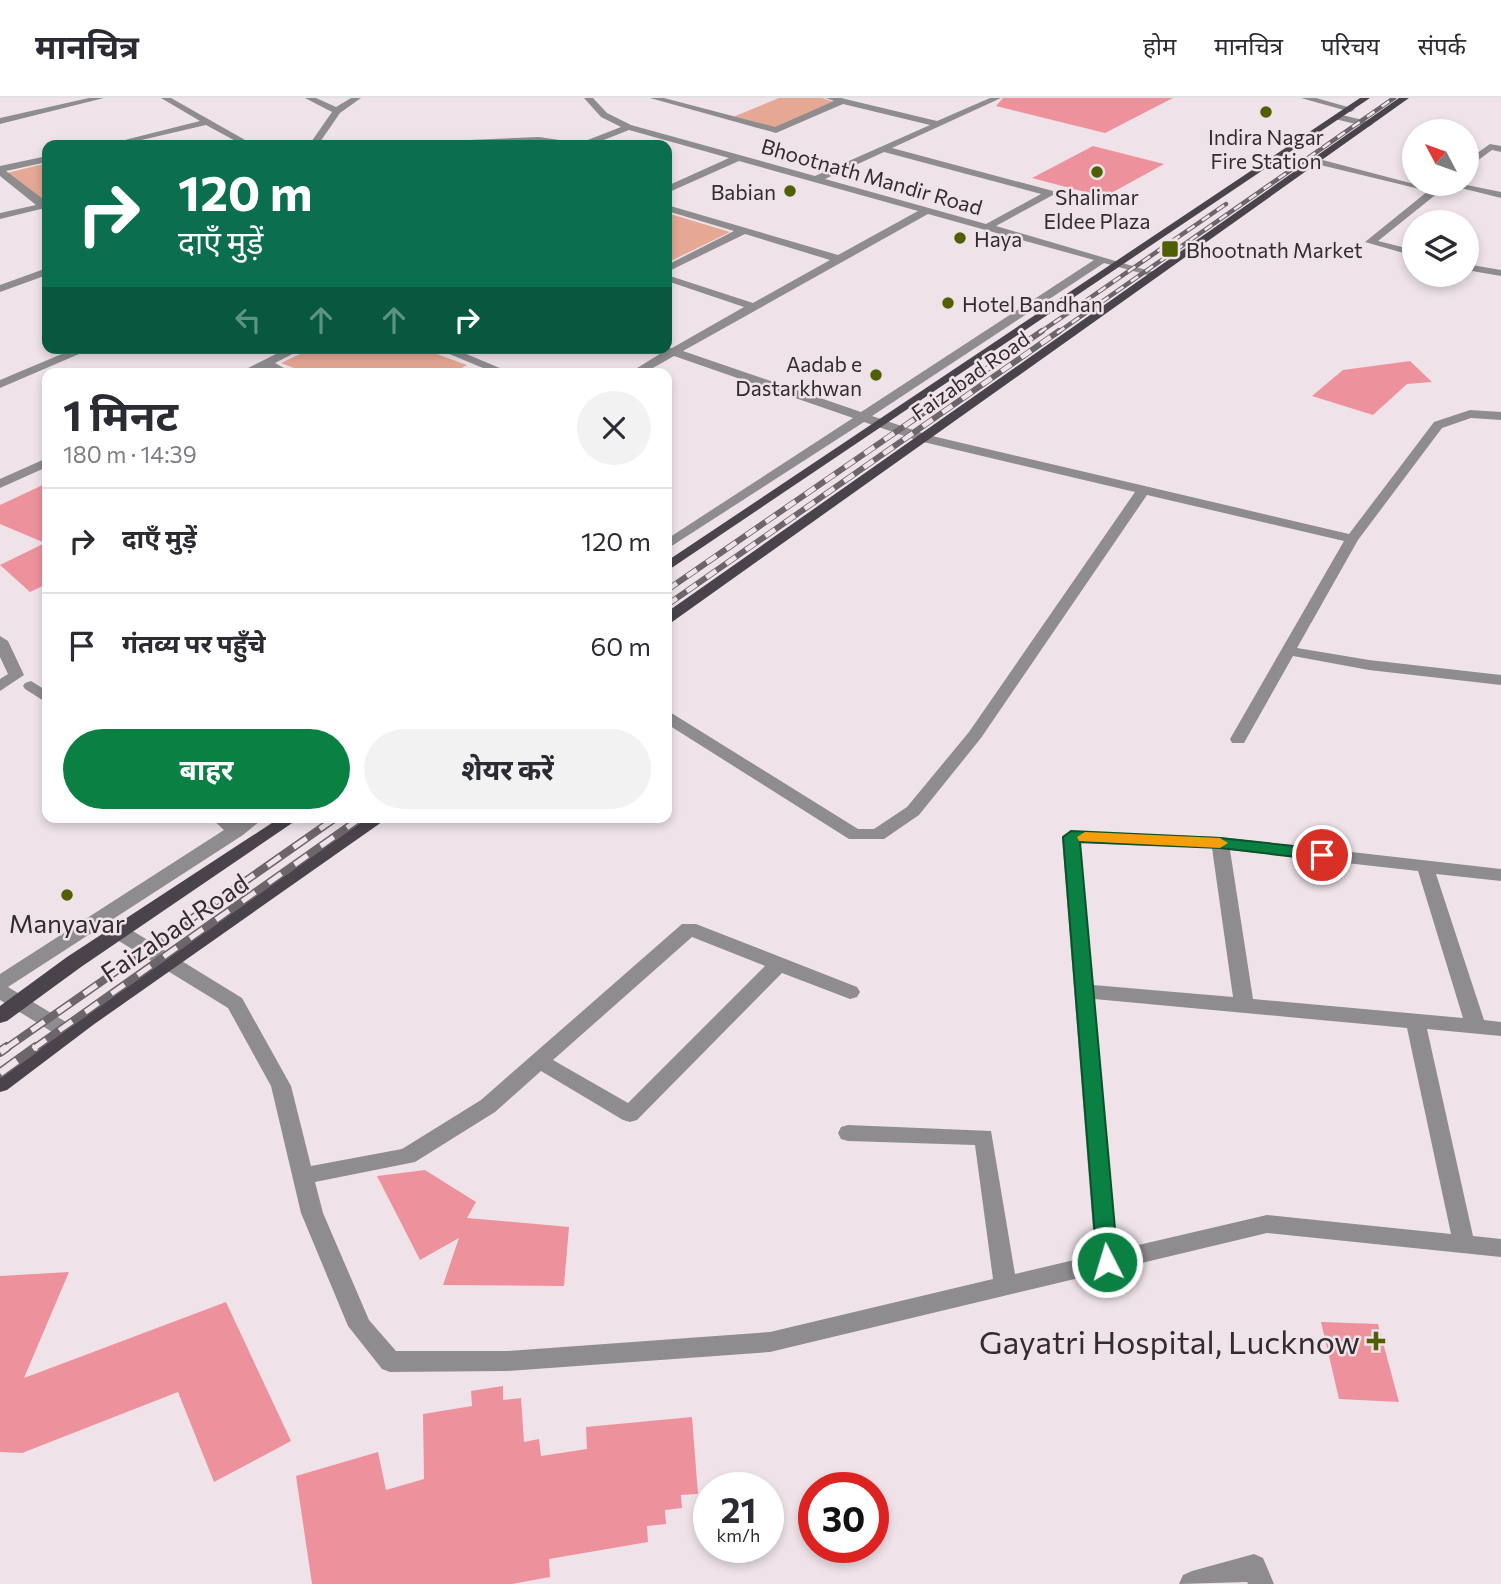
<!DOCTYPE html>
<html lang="hi">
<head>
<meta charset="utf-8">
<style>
	:root { --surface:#fff; --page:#f2f2f3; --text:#2b2b33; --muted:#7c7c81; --line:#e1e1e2; --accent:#0b8043 }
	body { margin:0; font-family:Commissioner,"Noto Sans Devanagari",sans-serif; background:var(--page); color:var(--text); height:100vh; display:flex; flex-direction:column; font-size:26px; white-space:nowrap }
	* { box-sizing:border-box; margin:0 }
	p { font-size:23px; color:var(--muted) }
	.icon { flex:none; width:38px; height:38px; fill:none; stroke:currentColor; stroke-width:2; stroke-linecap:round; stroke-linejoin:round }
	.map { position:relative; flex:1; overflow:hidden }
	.drawer { position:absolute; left:42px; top:270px; width:630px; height:455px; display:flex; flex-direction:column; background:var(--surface); border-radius:14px; box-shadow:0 4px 10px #0003 }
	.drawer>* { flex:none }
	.hud { position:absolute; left:42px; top:42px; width:630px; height:214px; border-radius:14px; box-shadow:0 4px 10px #0003; background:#0b6e4f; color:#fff; overflow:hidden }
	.needle { width:46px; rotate:311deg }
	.tools { position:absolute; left:1402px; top:21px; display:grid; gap:14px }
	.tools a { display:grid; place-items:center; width:77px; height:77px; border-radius:50%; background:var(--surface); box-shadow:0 4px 10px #0003; font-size:35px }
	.speed { position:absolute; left:693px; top:1374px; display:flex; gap:14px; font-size:35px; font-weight:700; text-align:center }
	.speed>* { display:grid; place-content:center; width:91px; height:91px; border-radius:50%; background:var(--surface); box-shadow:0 4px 10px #0003; line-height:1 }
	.speed small { font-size:18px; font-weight:400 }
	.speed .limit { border:10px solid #d22; background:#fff; color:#111 }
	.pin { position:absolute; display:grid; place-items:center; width:60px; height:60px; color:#fff; margin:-30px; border:4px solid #fff; border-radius:50%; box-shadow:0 2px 7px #0007 }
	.me { position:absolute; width:77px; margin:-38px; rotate:355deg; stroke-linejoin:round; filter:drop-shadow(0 0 5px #0008) }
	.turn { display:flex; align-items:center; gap:24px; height:147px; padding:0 21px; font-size:32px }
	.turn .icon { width:91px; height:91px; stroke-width:2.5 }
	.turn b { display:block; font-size:49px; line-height:60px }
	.lanes { display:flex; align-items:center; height:66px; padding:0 21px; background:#0003; justify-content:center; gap:35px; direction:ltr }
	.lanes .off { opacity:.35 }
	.round { display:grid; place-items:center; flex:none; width:74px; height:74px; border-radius:37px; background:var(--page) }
	.head { display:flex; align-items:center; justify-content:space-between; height:119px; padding:0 21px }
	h1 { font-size:42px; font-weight:700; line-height:52px }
	.action { display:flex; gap:14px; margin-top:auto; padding:14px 21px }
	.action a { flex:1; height:80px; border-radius:42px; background:var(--accent); color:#fff; font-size:28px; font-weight:700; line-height:80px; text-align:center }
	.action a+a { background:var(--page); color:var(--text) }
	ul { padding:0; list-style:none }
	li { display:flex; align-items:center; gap:21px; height:105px; padding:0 21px; border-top:2px solid var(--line) }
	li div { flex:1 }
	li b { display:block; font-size:26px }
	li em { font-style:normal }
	header { display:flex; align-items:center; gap:42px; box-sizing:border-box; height:98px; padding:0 35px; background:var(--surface); border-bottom:2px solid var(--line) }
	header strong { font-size:33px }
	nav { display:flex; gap:38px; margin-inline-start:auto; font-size:24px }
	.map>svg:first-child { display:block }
</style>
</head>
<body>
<header>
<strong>मानचित्र</strong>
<nav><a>होम</a><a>मानचित्र</a><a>परिचय</a><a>संपर्क</a></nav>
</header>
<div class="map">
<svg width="1501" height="1486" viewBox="0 0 1501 1486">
	<rect width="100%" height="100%" fill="#efe3e9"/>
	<path fill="#e4a894" d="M 779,0 L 822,0 L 835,4 L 775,30 L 733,19 Z
		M 47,65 L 47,105 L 44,105 L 3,76 Z
		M 667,115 L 730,134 L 667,165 Z
		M 313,250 L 420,250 L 467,267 L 453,275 L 307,275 L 281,265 Z"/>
	<path fill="#ed929d" d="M 1003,0 L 1173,0 L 1105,35 L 996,8 Z
		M 1093,48 L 1164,66 L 1104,99 L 1032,80 Z
		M 1410,263 L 1432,284 L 1407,286 L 1373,317 L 1312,298 L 1343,272 Z
		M 47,385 L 47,486 L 30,494 L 0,467 L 45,445 L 0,426 L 0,407 Z
		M 425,1072 L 476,1104 L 467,1120 L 569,1129 L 564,1188 L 443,1187 L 459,1140 L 420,1162 L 377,1078 Z
		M 69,1174 L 24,1280 L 226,1204 L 291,1343 L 214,1384 L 178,1294 L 22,1355 L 0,1354 L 0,1178 Z
		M 1321,1224 L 1378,1226 L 1399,1304 L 1339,1301 Z
		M 503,1288 L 503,1302 L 521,1300 L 524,1344 L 539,1341 L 541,1358 L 587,1351 L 586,1329 L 692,1319 L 698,1396 L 681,1397 L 682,1410 L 665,1412 L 666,1426 L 647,1428 L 648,1444 L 549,1461 L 550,1479 L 512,1486 L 312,1486 L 296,1378 L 378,1354 L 386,1392 L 424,1381 L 423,1316 L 472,1308 L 471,1293 Z"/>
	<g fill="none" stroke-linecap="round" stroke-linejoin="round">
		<path fill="#8f8c90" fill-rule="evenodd" d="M 89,0 L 104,0 L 0,26 L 0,20 Z
			M 161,0 L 171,0 L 254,47 L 243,47 L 206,27 L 120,47 L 105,47 L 200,23 Z
			M 305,0 L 316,0 L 336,9 L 351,0 L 361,0 L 340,15 L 318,47 L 309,47 L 332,14 Z
			M 584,0 L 593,0 L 607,15 L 631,27 L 815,78 L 930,27 L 843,6 L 776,35 L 650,0 L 664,0 L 775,29 L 834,3 L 826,0 L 841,0 L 937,23 L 990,0 L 1001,0 L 892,50 L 1053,93 L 1053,97 L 996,128 L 1160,176 L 1155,179 L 1104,165 L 872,318 L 928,337 L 1349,436 L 1434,324 L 1470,312 L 1501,314 L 1501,322 L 1471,320 L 1442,330 L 1358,442 L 1297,550 L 1369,562 L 1501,577 L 1501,587 L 1369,572 L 1293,558 L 1244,645 L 1232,645 L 1230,641 L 1344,443 L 1147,397 L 981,640 L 919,717 L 884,741 L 849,741 L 667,626 L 667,614 L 673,616 L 858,731 L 874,731 L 907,709 L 969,634 L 1135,394 L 919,343 L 864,324 L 667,451 L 667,441 L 853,320 L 674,258 L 644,275 L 629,275 L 663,254 L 656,250 L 672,250 L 744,209 L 667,183 L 667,177 L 753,205 L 830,162 L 745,136 L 667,174 L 667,167 L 734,133 L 667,113 L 667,107 L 838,157 L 918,113 L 739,63 L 667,95 L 667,88 L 729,60 L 629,32 L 591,47 L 539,45 L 417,47 L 422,44 L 539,39 L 580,45 L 621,29 L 601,19 ZM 884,54 L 1041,96 L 986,126 L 825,81 ZM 928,116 L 1094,162 L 861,314 L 683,253 Z
			M 1301,0 L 1316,0 L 1355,11 L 1351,14 Z
			M 1338,16 L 1371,24 L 1373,26 L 1368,29 L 1335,21 L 1335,17 Z
			M 1490,46 L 1501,48 L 1501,54 L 1492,52 L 1466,71 L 1466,63 Z
			M 47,58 L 47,64 L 6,73 L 47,104 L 47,114 L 41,111 L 0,121 L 0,115 L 36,107 L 0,78 L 0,68 Z
			M 1315,60 L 1414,86 L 1434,89 L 1444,86 L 1444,90 L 1378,143 L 1414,152 L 1414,158 L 1365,144 L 1428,93 L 1312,65 L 1310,63 Z
			M 1445,86 L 1462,86 L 1501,94 L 1501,100 Z
			M 1466,166 L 1501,172 L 1501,178 L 1466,172 Z
			M 47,170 L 47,177 L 0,194 L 0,187 Z
			M 76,250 L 93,250 L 0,290 L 0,282 Z
			M 288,250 L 304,250 L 275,265 L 293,275 L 277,275 L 265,270 L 254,275 L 238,275 Z
			M 435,250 L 452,250 L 512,275 L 495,275 Z
			M 47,360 L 47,369 L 0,390 L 0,381 Z
			M 0,538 L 8,543 L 24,577 L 0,593 L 0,581 L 8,576 L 0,559 Z
			M 31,583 L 47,593 L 47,605 L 25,591 L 23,588 L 25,585 Z
			M 210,719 L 230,719 L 237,724 L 244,719 L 265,719 L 243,737 L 8,889 L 76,930 L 79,935 L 76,940 L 69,942 L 62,940 L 0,902 L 0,876 L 224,732 Z
			M 1071,733 L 1220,739 L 1501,771 L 1501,783 L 1436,776 L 1484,922 L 1501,924 L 1501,938 L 1427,931 L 1473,1138 L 1501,1141 L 1501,1159 L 1267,1135 L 770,1254 L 507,1273 L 390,1274 L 382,1271 L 348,1228 L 301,1115 L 271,988 L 228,910 L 114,840 L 112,835 L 114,830 L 128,830 L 242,900 L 291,988 L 311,1068 L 402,1051 L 481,1002 L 682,826 L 696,826 L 857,889 L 860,894 L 857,899 L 850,901 L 782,875 L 637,1022 L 630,1024 L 623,1022 L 541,973 L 495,1014 L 415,1064 L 315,1084 L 323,1115 L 369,1222 L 396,1253 L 507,1253 L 770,1234 L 993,1181 L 975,1047 L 848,1043 L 841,1041 L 838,1035 L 841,1029 L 848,1027 L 991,1033 L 1015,1176 L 1095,1157 L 1062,739 ZM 1080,745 L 1212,750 L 1233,899 L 1093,887 ZM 1230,752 L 1418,773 L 1463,920 L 1253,901 ZM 692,839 L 765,868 L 628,1005 L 553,962 ZM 1094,901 L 1407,930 L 1451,1136 L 1267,1117 L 1117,1152 Z
			M 1254,1456 L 1263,1460 L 1274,1486 L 1248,1486 L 1247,1484 L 1179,1486 L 1183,1477 L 1192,1473 Z"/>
		<path fill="#49444b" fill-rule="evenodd" d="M 1360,0 L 1370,0 L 667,473 L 667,463 Z
			M 1399,0 L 1409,0 L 672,524 L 667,525 L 667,514 Z
			M 281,719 L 301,719 L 81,869 L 7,923 L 0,925 L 0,908 L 67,859 Z
			M 369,719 L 389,719 L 93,927 L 7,992 L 0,994 L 0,975 L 79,917 Z"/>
		<defs>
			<path id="rail-far3" d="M 1039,235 L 1226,106
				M 1057,235 L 1394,0"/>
			<path id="rail-far2" d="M 667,492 L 1042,233
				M 667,507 L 1059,233"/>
			<path id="rail-far1" d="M 5,951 L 337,719
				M 33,951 L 362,719"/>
			<path id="rail" d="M 0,954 L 7,949
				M 0,975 L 36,949"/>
		</defs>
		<use href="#rail-far3" stroke="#6c6569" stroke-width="4.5"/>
		<use href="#rail-far2" stroke="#6c6569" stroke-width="6"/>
		<use href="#rail-far1" stroke="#6c6569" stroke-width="8"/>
		<use href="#rail" stroke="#6c6569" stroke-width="10"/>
		<use href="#rail-far3" stroke="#efe3e9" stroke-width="2.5" stroke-dasharray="9" stroke-linecap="butt"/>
		<use href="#rail-far2" stroke="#efe3e9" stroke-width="4.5" stroke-dasharray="12" stroke-linecap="butt"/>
		<use href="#rail-far1" stroke="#efe3e9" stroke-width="5" stroke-dasharray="16" stroke-linecap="butt"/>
		<use href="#rail" stroke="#efe3e9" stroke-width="7" stroke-dasharray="21" stroke-linecap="butt"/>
	</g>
	<path fill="#0b8043" stroke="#07532c" stroke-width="2" d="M 1071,733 L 1220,740 L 1322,751 L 1330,757 L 1322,762 L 1220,750 L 1080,744 L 1118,1164 L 1115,1170 L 1107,1173 L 1100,1170 L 1097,1164 L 1063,739 Z"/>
	<path fill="#f59e0b" d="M 1085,734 L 1220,740 L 1228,745 L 1220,750 L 1079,743 L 1077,739 Z"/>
	<g fill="#4f5f01" stroke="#efe3e9" stroke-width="2.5">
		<circle cx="1266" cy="14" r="7"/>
		<circle cx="1097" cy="74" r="7"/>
		<circle cx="790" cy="93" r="7"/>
		<circle cx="960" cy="140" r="7"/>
		<rect x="1161" y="142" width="18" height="18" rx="3.5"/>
		<circle cx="948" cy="205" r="7"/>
		<circle cx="876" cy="277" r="7"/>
		<circle cx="67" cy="797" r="7"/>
		<path d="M1372.5 1232.5h7v7h7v7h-7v7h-7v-7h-7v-7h7z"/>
	</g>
	<g text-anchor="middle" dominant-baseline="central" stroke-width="5" stroke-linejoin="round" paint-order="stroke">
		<g font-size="21" fill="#312c2f" stroke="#efe3e9" text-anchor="start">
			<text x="1266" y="38" text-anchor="middle">Indira Nagar<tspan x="1266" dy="24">Fire Station</tspan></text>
			<text x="776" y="93" text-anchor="end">Babian</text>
			<text x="1097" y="98" text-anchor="middle">Shalimar<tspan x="1097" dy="24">Eldee Plaza</tspan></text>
			<text x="974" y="140">Haya</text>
			<text x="1186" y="151">Bhootnath Market</text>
			<text x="962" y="205">Hotel Bandhan</text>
			<text x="862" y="265" text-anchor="end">Aadab e<tspan x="862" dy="24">Dastarkhwan</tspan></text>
		</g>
		<g font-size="21" fill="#312c2f" stroke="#efe3e9">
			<text transform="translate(872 78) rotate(16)">Bhootnath Mandir Road</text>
			<text transform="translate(970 277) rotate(-35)">Faizabad Road</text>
		</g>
		<g font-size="26" fill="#312c2f" stroke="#efe3e9">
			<text x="67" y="824">Manyavar</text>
		</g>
		<g font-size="26" fill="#312c2f" stroke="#efe3e9">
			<text transform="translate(174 829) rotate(-34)">Faizabad Road</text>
		</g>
		<g font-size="32" fill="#312c2f" stroke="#efe3e9" text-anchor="end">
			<text x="1360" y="1243">Gayatri Hospital, Lucknow</text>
		</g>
	</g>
</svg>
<div class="tools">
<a><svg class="needle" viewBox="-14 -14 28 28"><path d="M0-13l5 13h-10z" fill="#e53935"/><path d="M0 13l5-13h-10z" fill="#7c7c81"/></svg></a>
<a><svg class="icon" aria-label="layers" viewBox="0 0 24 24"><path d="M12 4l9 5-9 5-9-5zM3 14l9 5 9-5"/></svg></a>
</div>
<div class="speed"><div>21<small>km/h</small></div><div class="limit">30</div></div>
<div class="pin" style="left:1322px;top:757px;background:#d93025"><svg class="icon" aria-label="arrive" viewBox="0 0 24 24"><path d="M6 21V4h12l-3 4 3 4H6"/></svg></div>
<svg class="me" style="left:1107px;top:1164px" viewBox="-20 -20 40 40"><circle r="17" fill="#0b8043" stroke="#fff" stroke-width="3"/><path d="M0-11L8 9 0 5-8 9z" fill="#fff"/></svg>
<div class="hud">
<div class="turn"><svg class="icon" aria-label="right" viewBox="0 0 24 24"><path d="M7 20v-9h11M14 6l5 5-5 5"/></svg><div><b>120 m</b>दाएँ मुड़ें</div></div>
<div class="lanes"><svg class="icon off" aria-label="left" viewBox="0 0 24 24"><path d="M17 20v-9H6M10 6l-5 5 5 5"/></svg><svg class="icon off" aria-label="ahead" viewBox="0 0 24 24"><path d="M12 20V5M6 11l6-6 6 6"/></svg><svg class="icon off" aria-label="ahead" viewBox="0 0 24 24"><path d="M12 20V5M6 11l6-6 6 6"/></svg><svg class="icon" aria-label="right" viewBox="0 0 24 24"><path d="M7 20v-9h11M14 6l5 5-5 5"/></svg></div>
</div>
<section class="drawer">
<div class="head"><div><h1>1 मिनट</h1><p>180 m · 14:39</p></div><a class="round"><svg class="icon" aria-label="close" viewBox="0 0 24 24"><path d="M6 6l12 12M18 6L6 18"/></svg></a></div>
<ul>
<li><svg class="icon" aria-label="right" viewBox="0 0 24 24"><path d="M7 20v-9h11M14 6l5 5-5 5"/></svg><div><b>दाएँ मुड़ें</b></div><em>120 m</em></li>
<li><svg class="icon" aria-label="arrive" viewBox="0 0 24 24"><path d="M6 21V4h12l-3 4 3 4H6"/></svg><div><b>गंतव्य पर पहुँचे</b></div><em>60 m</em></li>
</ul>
<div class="action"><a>बाहर</a><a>शेयर करें</a></div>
</section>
</div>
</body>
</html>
